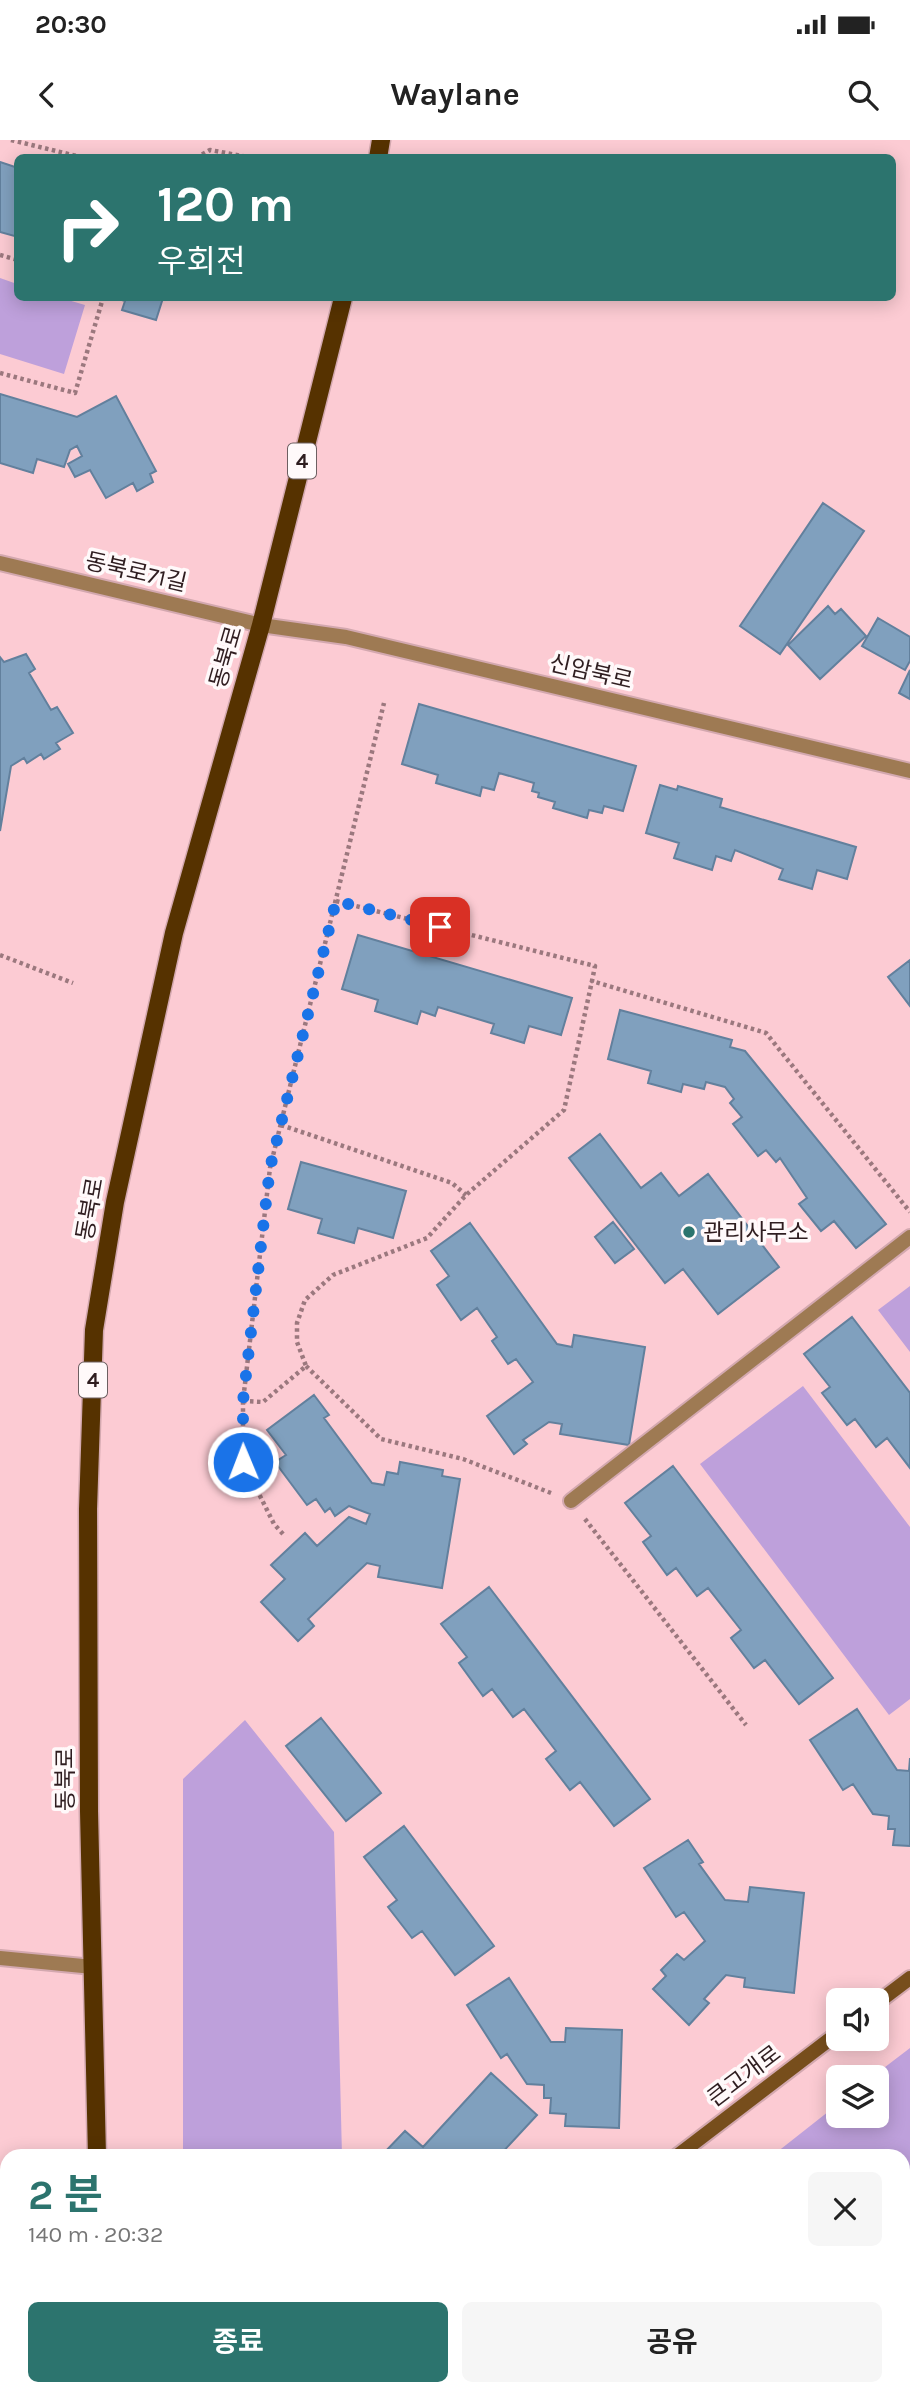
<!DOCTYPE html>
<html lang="ko">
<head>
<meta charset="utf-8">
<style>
	:root { --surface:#fff; --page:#f6f6f6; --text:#222; --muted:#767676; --accent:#2c746e }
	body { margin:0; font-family:Karla,"Noto Sans KR",sans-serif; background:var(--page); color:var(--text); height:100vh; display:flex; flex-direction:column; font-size:26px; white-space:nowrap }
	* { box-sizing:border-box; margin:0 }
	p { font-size:23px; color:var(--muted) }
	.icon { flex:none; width:38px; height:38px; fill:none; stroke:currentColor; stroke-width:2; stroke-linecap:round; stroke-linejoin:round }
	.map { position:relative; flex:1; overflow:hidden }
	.panel { position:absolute; left:0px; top:2009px; width:910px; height:247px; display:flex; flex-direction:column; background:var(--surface); border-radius:21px 21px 0 0; box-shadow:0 4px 18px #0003 }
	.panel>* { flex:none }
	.banner { position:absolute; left:14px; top:14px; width:882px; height:147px; border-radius:10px; box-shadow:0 4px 18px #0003; background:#2c746e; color:#fff; overflow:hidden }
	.buttons { position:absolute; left:826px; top:1848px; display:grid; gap:14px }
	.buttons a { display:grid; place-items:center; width:63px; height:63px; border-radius:10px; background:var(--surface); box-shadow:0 4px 18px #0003; font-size:35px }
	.pin { position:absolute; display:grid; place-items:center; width:60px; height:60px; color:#fff; margin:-30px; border-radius:14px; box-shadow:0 4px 10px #0006 }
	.me { position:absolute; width:77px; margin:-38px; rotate:359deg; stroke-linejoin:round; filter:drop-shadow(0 0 5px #0008) }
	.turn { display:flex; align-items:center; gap:24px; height:147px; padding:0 28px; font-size:32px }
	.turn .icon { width:91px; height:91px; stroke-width:2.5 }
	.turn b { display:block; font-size:49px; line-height:60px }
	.round { display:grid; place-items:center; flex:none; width:74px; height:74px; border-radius:10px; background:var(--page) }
	.summary { display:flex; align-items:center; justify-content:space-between; height:119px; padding:0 28px }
	h1 { font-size:42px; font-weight:700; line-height:52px; color:var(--accent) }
	.cta { display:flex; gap:14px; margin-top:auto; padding:14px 28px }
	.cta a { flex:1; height:80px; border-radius:10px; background:var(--accent); color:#fff; font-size:28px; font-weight:700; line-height:80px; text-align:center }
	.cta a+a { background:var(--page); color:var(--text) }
	.status { display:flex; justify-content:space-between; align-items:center; height:49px; padding:0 35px; background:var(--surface); direction:ltr }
	.status svg { height:19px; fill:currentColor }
	header { display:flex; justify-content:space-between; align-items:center; height:91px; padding:0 28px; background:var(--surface); font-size:32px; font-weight:700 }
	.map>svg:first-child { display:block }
</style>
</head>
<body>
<div class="status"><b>20:30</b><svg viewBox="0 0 49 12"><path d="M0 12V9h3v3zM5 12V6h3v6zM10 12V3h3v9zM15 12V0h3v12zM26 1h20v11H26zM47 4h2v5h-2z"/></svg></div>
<header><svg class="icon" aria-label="back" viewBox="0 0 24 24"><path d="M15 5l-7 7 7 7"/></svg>Waylane<svg class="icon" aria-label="search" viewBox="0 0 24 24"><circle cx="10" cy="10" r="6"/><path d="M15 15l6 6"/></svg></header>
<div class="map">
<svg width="910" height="2255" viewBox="0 0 910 2255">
	<rect width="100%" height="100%" fill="#fccbd3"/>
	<path fill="#bea0db" d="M 0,138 L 17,144 L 18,158 L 61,158 L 85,165 L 64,234 L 0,214 Z
		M 910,1146 L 910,1212 L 878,1170 Z
		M 803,1246 L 910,1387 L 910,1559 L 889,1575 L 700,1324 Z
		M 245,1580 L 334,1692 L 342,2016 L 183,2016 L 183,1639 Z
		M 910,1908 L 910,2255 L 480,2255 L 479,2249 L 903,2249 L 903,2016 L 772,2016 L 838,1964 L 838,1976 L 877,1976 L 877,1937 L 872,1937 Z
		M 183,2249 L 316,2249 L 306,2255 L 183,2255 Z"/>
	<path fill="#80a0be" stroke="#62809d" stroke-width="2" d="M 0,22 L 18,28 L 18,97 L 0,92 Z
		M 116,158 L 163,158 L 156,180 L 122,170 L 125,161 Z
		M 0,254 L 77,277 L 116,256 L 156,331 L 150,334 L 153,342 L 137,351 L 133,343 L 106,358 L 90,330 L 75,337 L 68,324 L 82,316 L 77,306 L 70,310 L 64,327 L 37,319 L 33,333 L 0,323 Z
		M 823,363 L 864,391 L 780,514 L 740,486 Z
		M 828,466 L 835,474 L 841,469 L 866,496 L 820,539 L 788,505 Z
		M 878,478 L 910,497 L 910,521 L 905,530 L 862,506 Z
		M 26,514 L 35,529 L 29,533 L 51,570 L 57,567 L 73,593 L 56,603 L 60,609 L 44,619 L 41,614 L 27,623 L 24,618 L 11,626 L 0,691 L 0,517 L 4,522 Z
		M 910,530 L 910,559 L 899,553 Z
		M 419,564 L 636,626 L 623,671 L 604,666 L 602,673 L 589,670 L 587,678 L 553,668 L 555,662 L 538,657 L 539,653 L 532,651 L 534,643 L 499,633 L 494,650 L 482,647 L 480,656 L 436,643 L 438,635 L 402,624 Z
		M 660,645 L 677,650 L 678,646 L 722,659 L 720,667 L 856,707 L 847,739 L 817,730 L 812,749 L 779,739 L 783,729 L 735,710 L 731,721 L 716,716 L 712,730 L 674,718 L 679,703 L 646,693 Z
		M 358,795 L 572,858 L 561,895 L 529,886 L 524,903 L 491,893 L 494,884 L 438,867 L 435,876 L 421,871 L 417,884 L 375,871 L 378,860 L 342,849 Z
		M 910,820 L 910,866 L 888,837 Z
		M 620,870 L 732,900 L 730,907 L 745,911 L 886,1084 L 856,1108 L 834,1081 L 821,1091 L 799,1064 L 807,1058 L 780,1018 L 776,1022 L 766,1010 L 758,1016 L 733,984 L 742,977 L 730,963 L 734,959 L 725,947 L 706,942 L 704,949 L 683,944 L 681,952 L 648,943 L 651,931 L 608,919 Z
		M 600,994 L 641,1048 L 661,1033 L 679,1056 L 708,1034 L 779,1127 L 718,1174 L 683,1129 L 665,1143 L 569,1018 Z
		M 301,1022 L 406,1051 L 393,1098 L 358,1088 L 354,1103 L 318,1093 L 322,1079 L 288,1069 Z
		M 613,1082 L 634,1109 L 615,1123 L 595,1097 Z
		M 470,1083 L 557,1204 L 572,1207 L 574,1195 L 645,1207 L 629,1305 L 560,1294 L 562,1284 L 549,1282 L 523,1300 L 527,1304 L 514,1314 L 487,1276 L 533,1242 L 516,1219 L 508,1224 L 492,1201 L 497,1197 L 477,1168 L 461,1180 L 437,1145 L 449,1136 L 431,1111 Z
		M 852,1177 L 910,1253 L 910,1328 L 887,1298 L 876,1307 L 855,1279 L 847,1285 L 822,1253 L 830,1247 L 804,1214 Z
		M 314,1255 L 329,1275 L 324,1278 L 372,1343 L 384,1345 L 387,1332 L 398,1334 L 400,1322 L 443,1330 L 442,1336 L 460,1339 L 442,1448 L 378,1437 L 380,1426 L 367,1423 L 308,1479 L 314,1486 L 298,1501 L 261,1462 L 285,1439 L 271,1425 L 305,1393 L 317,1406 L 349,1377 L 366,1384 L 370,1374 L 349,1366 L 335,1376 L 330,1368 L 325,1372 L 316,1359 L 307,1365 L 275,1322 L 286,1315 L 267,1290 Z
		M 673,1326 L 833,1538 L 799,1564 L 765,1520 L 754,1528 L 731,1498 L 741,1490 L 708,1448 L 697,1456 L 676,1428 L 667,1435 L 643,1402 L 651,1396 L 625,1363 Z
		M 489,1447 L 650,1659 L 614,1686 L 580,1642 L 570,1650 L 546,1619 L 556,1611 L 524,1569 L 513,1577 L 492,1549 L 483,1556 L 459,1523 L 467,1517 L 441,1484 Z
		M 857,1569 L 897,1630 L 909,1631 L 910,1618 L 910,1706 L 893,1705 L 895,1689 L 888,1689 L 889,1676 L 873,1674 L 853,1644 L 843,1650 L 810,1600 Z
		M 321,1578 L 381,1653 L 346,1681 L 286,1606 Z
		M 404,1686 L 494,1806 L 455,1835 L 422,1791 L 412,1798 L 388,1767 L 397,1760 L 364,1717 Z
		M 688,1700 L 703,1722 L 699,1724 L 725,1760 L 748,1762 L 750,1747 L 804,1753 L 794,1853 L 744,1847 L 745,1838 L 726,1835 L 704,1859 L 709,1863 L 689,1885 L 653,1849 L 666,1836 L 661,1830 L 677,1814 L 684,1820 L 705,1801 L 684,1772 L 676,1777 L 644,1728 Z
		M 509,1838 L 551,1902 L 565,1902 L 566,1888 L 622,1890 L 619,1988 L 565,1986 L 566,1974 L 550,1973 L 551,1958 L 544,1958 L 544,1945 L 527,1944 L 507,1914 L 501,1918 L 467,1865 Z
		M 491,1933 L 537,1975 L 499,2016 L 382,2015 L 405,1991 L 423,2007 Z"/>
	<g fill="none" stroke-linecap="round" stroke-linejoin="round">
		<defs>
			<path id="service" d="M 0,2175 L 7,2175"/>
			<path id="pedestrian" d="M 571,1361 L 910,1097"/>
			<path id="minor" d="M 0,423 L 261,485
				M 0,1818 L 93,1827
				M 470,2249 L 471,2255"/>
			<path id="tertiary" d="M 261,485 L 346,497 L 910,631"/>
			<path id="secondary" d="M 877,1863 L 910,1838
				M 677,2016 L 838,1893
				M 364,2255 L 372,2249"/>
			<path id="primary" d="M 378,18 L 381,0
				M 97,2016 L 89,1671 L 88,1369 L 94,1190 L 115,1062 L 174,793 L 261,485 L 343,158
				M 102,2249 L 102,2255"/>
		</defs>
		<use href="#service" stroke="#d3a8af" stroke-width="18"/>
		<use href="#pedestrian" stroke="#d3a8af" stroke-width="18"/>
		<use href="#minor" stroke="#d3a8af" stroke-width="18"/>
		<use href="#tertiary" stroke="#d3a8af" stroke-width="18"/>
		<use href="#secondary" stroke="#d3a8af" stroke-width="18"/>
		<use href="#primary" stroke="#d3a8af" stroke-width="21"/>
		<path stroke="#9b787e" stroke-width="4.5" stroke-dasharray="3.5 3.5" stroke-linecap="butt" d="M 11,0 L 85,18
			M 196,18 L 210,10 L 253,18
			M 0,115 L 18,120
			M 0,233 L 75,253 L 103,158
			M 336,761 L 595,826 L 592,841 L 766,893 L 910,1072
			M 0,815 L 73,843
			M 281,985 L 452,1043 L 466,1055
			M 306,1226 L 381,1299 L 463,1319 L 551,1353
			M 243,1261 L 263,1262 L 306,1226 L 297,1202 L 297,1183 L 305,1160 L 333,1135 L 427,1098 L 466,1055 L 564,970 L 592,841
			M 585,1379 L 746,1585
			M 283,1394 L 274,1384 L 243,1322 L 243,1261 L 270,1028 L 384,563
			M 903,2176 L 910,2173
			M 755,2255 L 762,2249"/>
		<use href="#service" stroke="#9e7a53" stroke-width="14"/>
		<use href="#pedestrian" stroke="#9e7a53" stroke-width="14"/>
		<use href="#minor" stroke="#9e7a53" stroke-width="14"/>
		<use href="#tertiary" stroke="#9e7a53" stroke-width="14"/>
		<use href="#secondary" stroke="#774e1c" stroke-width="14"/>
		<use href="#primary" stroke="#563200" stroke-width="18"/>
	</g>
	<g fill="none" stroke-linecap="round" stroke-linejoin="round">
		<path stroke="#1a73e8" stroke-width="12" stroke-dasharray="0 21.6" d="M 243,1322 L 243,1261 L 270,1028 L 336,761 L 440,787"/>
	</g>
	<circle fill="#2c746e" stroke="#fff9fa" stroke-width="2.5" cx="689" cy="1092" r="7"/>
	<g text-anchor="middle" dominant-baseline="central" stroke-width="7" stroke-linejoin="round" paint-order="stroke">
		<g fill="#fff9fa" stroke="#6d5f61" stroke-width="2">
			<rect x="288" y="303.5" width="28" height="35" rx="5"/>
			<rect x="79" y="1222.5" width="28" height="35" rx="5"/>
		</g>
		<g font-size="21" font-weight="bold" fill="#2f1d20">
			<text x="302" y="321">4</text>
			<text x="93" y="1240">4</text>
		</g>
		<g font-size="23" fill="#2f1d20" stroke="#fff9fa">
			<text transform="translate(136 432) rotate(13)">동북로71길</text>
			<text transform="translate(226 517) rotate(-74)">동북로</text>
			<text transform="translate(591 532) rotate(13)">신암북로</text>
			<text transform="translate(90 1069) rotate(-80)">동북로</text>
			<text transform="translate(65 1639) rotate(-90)">동북로</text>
			<text transform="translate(744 1936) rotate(-37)">큰고개로</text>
		</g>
		<g font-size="23" fill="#2f1d20" stroke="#fff9fa" text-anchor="start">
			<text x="703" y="1092">관리사무소</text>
		</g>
	</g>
</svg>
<div class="buttons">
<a><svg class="icon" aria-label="sound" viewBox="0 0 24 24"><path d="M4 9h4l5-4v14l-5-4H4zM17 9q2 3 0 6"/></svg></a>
<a><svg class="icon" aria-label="layers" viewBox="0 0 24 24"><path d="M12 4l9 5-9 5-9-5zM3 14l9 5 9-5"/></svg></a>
</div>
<div class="pin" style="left:440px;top:787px;background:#d93025"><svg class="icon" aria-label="arrive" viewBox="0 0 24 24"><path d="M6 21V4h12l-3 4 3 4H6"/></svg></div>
<svg class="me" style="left:243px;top:1322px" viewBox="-20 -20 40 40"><circle r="17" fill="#1a73e8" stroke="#fff" stroke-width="3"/><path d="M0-11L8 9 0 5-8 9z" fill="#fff"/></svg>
<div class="banner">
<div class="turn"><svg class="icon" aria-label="right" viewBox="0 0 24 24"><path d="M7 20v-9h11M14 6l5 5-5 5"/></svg><div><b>120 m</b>우회전</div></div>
</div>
<section class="panel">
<div class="summary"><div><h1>2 분</h1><p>140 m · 20:32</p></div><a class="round"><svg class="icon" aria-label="close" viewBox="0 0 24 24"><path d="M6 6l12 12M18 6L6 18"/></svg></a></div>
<div class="cta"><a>종료</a><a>공유</a></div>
</section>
</div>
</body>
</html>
